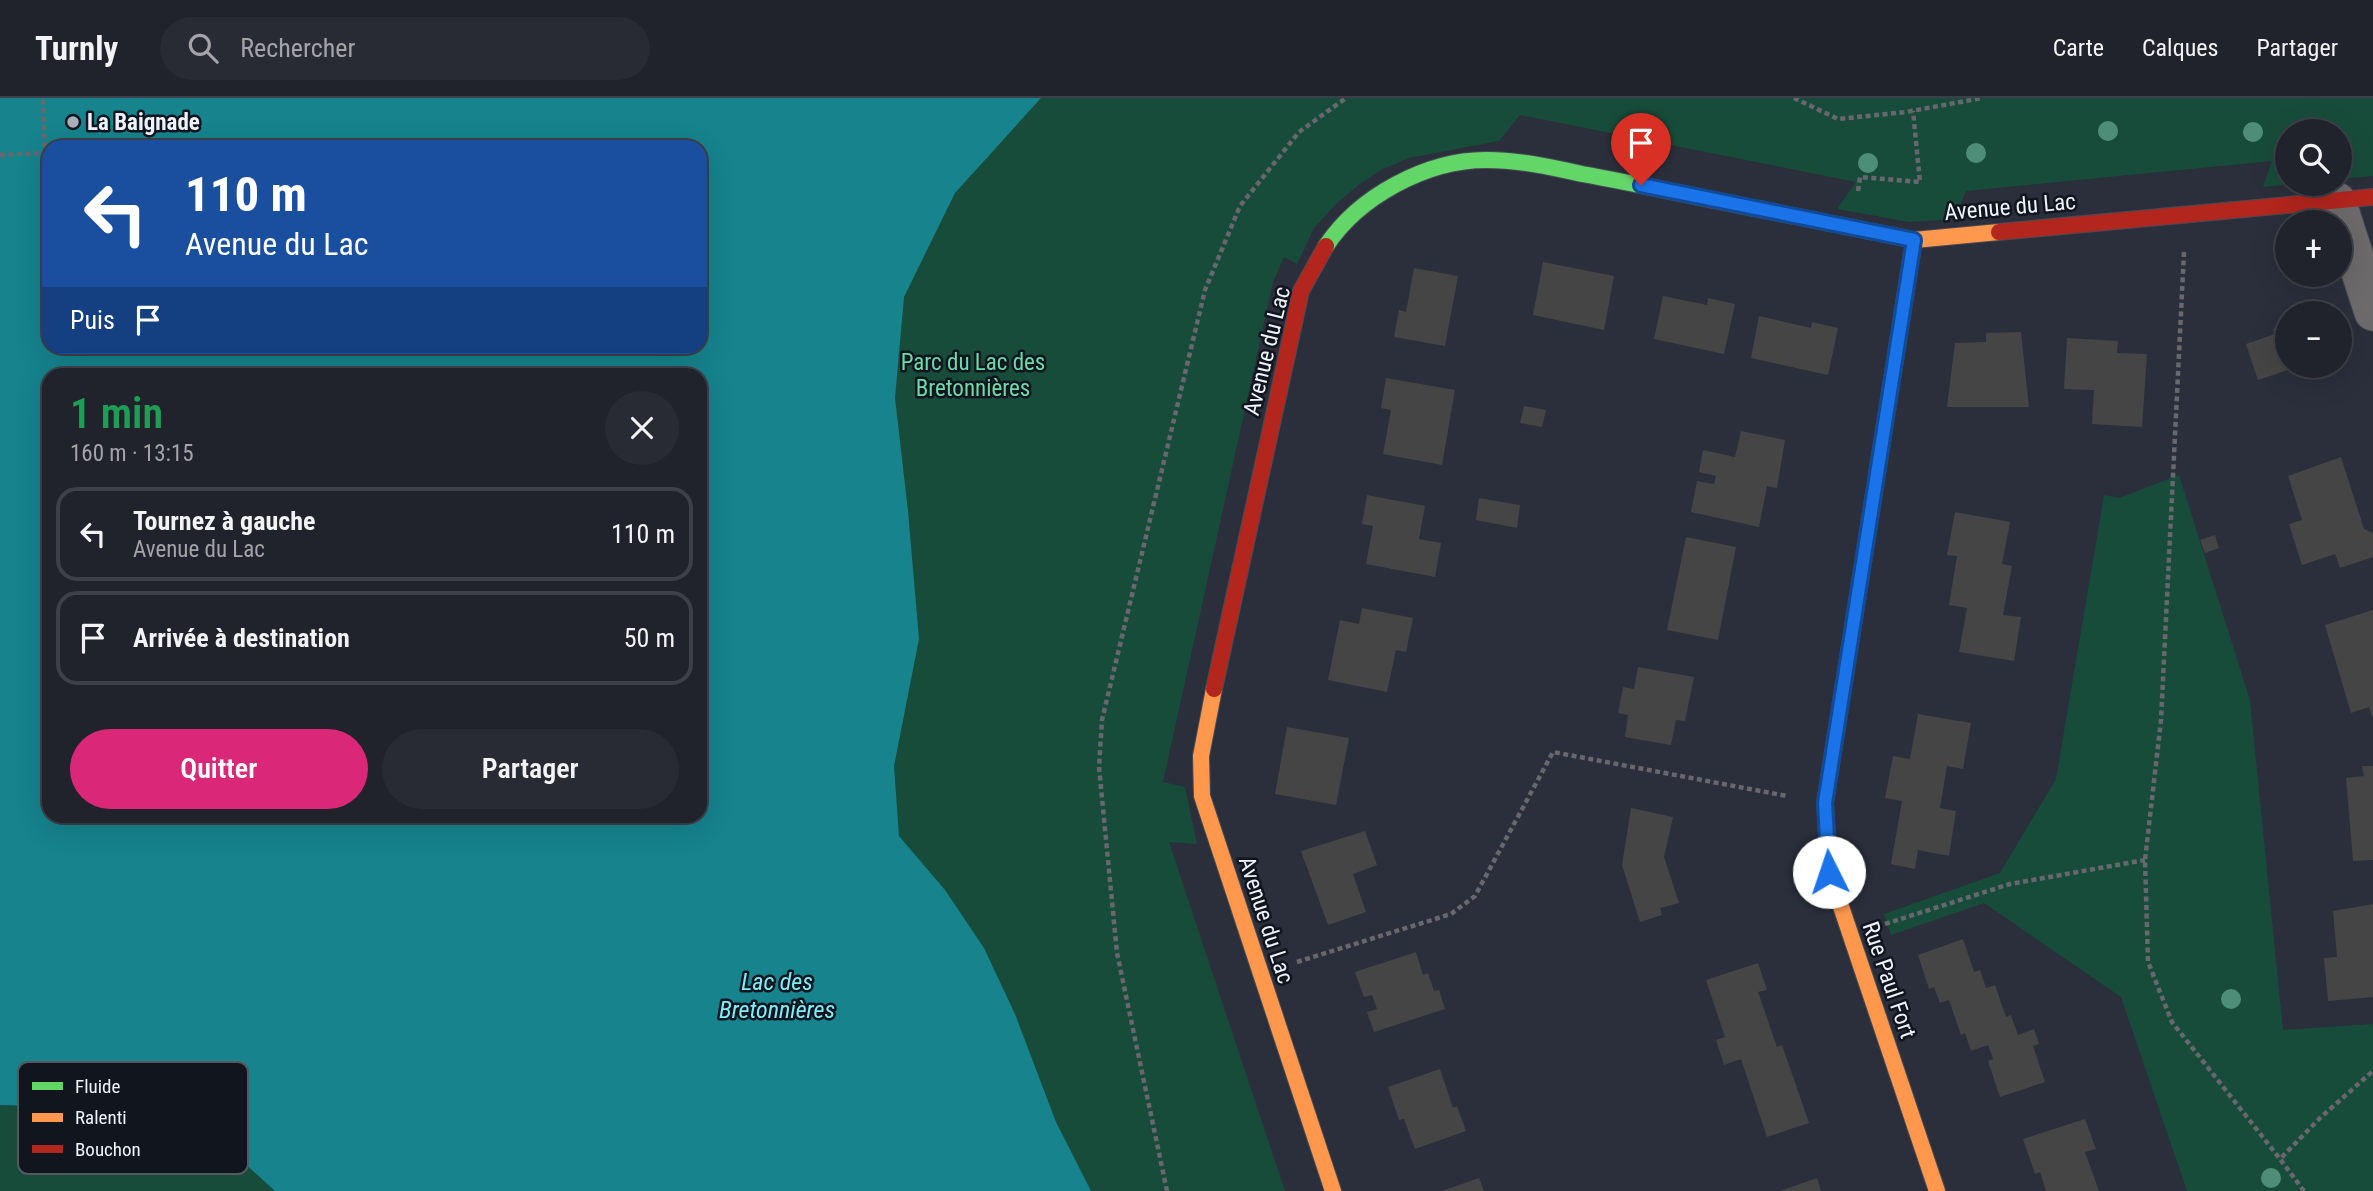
<!DOCTYPE html>
<html lang="fr">
<head>
<meta charset="utf-8">
<style>
	:root { --surface:#20232c; --page:#282b34; --text:#f1f3f6; --muted:#a2a4a9; --line:#3d4048; --accent:#db2777 }
	body { margin:0; font-family:"Roboto Condensed",sans-serif; background:var(--page); color:var(--text); height:100vh; display:flex; flex-direction:column; font-size:26px; white-space:nowrap }
	* { box-sizing:border-box; margin:0 }
	p { font-size:23px; color:var(--muted) }
	.icon { flex:none; width:38px; height:38px; fill:none; stroke:currentColor; stroke-width:2; stroke-linecap:round; stroke-linejoin:round }
	.map { position:relative; flex:1; overflow:hidden }
	.panel { position:absolute; left:42px; top:270px; width:665px; height:455px; display:flex; flex-direction:column; background:var(--surface); border-radius:21px; box-shadow:0 7px 28px #0002,0 0 0 2px var(--line) }
	.panel>* { flex:none }
	.banner { position:absolute; left:42px; top:42px; width:665px; height:214px; border-radius:21px; box-shadow:0 7px 28px #0002,0 0 0 2px var(--line); background:#1a4fa0; color:#fff; overflow:hidden }
	.tools { position:absolute; left:2275px; top:21px; display:grid; gap:14px }
	.tools a { display:grid; place-items:center; width:77px; height:77px; border-radius:50%; background:var(--surface); box-shadow:0 7px 28px #0002,0 0 0 2px var(--line); font-size:35px }
	.pin { position:absolute; display:grid; place-items:center; width:60px; height:60px; color:#fff; margin:-72px -30px; border-radius:50% 50% 50% 0; rotate:-45deg; box-shadow:0 0 7px #0007 }
	.pin .icon { rotate:45deg }
	.me { position:absolute; width:77px; margin:-38px; rotate:356deg; stroke-linejoin:round; filter:drop-shadow(0 0 5px #0008) }
	.turn { display:flex; align-items:center; gap:24px; height:147px; padding:0 28px; font-size:32px }
	.turn .icon { width:91px; height:91px; stroke-width:2.5 }
	.turn b { display:block; font-size:49px; line-height:60px }
	.then { display:flex; align-items:center; height:66px; padding:0 28px; background:#0003; gap:14px; font-size:26px }
	.round { display:grid; place-items:center; flex:none; width:74px; height:74px; border-radius:37px; background:var(--page) }
	.head { display:flex; align-items:center; justify-content:space-between; height:119px; padding:0 28px }
	h1 { font-size:42px; font-weight:600; line-height:52px; color:#1e9e55 }
	.cta { display:flex; gap:14px; margin-top:auto; padding:14px 28px }
	.cta a { flex:1; height:80px; border-radius:42px; background:var(--accent); color:#fff; font-size:28px; font-weight:600; line-height:80px; text-align:center }
	.cta a+a { background:var(--page); color:var(--text) }
	ul { padding:0; list-style:none }
	li { display:flex; align-items:center; gap:21px; height:94px; margin:0 14px 10px; padding:0 14px; border:4px solid var(--line); border-radius:21px }
	li div { flex:1 }
	li b { display:block; font-size:26px }
	li em { font-style:normal }
	header { display:flex; align-items:center; gap:42px; box-sizing:border-box; height:98px; padding:0 35px; background:var(--surface); border-bottom:2px solid var(--line) }
	header strong { font-size:33px }
	nav { display:flex; gap:38px; margin-inline-start:auto; font-size:24px }
	.search { width:490px; height:63px; background:var(--page); display:flex; align-items:center; gap:18px; box-sizing:border-box; padding:0 24px; border-radius:38px; color:var(--muted); font-size:26px }
	.map>svg:first-child { display:block }
</style>
</head>
<body>
<header>
<strong>Turnly</strong>
<div class="search"><svg class="icon" aria-label="search" viewBox="0 0 24 24"><circle cx="10" cy="10" r="6"/><path d="M15 15l6 6"/></svg>Rechercher</div>
<nav><a>Carte</a><a>Calques</a><a>Partager</a></nav>
</header>
<div class="map">
<svg width="2373" height="1093" viewBox="0 0 2373 1093">
	<rect width="100%" height="100%" fill="#2a2f3b"/>
	<path fill="#184c3a" fill-rule="evenodd" d="M 0,0 L 2373,0 L 2373,78 L 2340,81 L 2340,33 L 2287,33 L 2287,86 L 2296,86 L 2263,89 L 2272,63 L 1966,93 L 1954,121 L 1909,124 L 1837,111 L 1856,84 L 1520,17 L 1499,43 L 1409,60 L 1383,71 L 1361,85 L 1336,106 L 1314,130 L 1297,166 L 1284,159 L 1273,184 L 1163,684 L 1185,689 L 1197,746 L 1169,744 L 1285,1093 L 0,1093 ZM 49,49 L 700,49 L 700,248 L 49,248 ZM 49,276 L 700,276 L 700,718 L 49,718 Z
		M 2179,377 L 2250,602 L 2283,932 L 2373,926 L 2373,1093 L 2187,1093 L 2121,899 L 1984,805 L 1891,837 L 1884,816 L 2000,775 L 2056,681 L 2104,397 L 2119,400 Z"/>
	<path fill="#16838d" fill-rule="evenodd" d="M 0,0 L 1041,0 L 955,95 L 904,199 L 895,300 L 908,413 L 919,541 L 894,668 L 899,738 L 945,792 L 984,850 L 1015,916 L 1056,1024 L 1091,1093 L 275,1093 L 185,1011 L 0,1007 ZM 49,49 L 700,49 L 700,248 L 49,248 ZM 49,276 L 700,276 L 700,718 L 49,718 Z"/>
	<path fill="#464546" d="M 1543,164 L 1614,178 L 1604,232 L 1533,217 Z
		M 1414,170 L 1458,178 L 1445,248 L 1394,239 L 1399,212 L 1406,214 Z
		M 1663,198 L 1707,207 L 1708,200 L 1735,206 L 1724,256 L 1654,241 Z
		M 1759,218 L 1811,230 L 1812,224 L 1838,230 L 1828,277 L 1751,260 Z
		M 2287,226 L 2287,268 L 2300,268 L 2258,282 L 2246,246 L 2275,236 L 2273,231 Z
		M 2021,234 L 2029,309 L 1947,309 L 1955,245 L 1986,244 L 1986,235 Z
		M 2067,240 L 2118,243 L 2117,255 L 2147,256 L 2142,329 L 2092,326 L 2094,292 L 2064,291 Z
		M 1386,280 L 1455,292 L 1442,367 L 1383,356 L 1391,312 L 1381,310 Z
		M 1524,308 L 1546,312 L 1542,329 L 1520,325 Z
		M 1741,333 L 1785,342 L 1777,390 L 1767,388 L 1759,429 L 1691,414 L 1697,383 L 1714,386 L 1716,378 L 1699,374 L 1703,352 L 1735,359 Z
		M 2341,359 L 2364,431 L 2373,435 L 2373,459 L 2340,470 L 2335,456 L 2302,467 L 2289,426 L 2302,422 L 2288,378 Z
		M 1367,397 L 1425,408 L 1419,441 L 1441,445 L 1435,479 L 1366,466 L 1373,428 L 1362,426 Z
		M 1479,400 L 1520,407 L 1517,430 L 1476,422 Z
		M 1955,414 L 2010,424 L 2002,466 L 2012,468 L 2003,517 L 2021,519 L 2014,563 L 1959,554 L 1967,510 L 1949,507 L 1957,458 L 1947,457 Z
		M 2215,437 L 2219,450 L 2205,455 L 2200,442 Z
		M 1686,439 L 1736,449 L 1718,542 L 1667,532 Z
		M 1362,510 L 1413,520 L 1406,554 L 1396,552 L 1387,594 L 1328,582 L 1340,522 L 1359,526 Z
		M 2373,512 L 2373,618 L 2372,618 L 2369,609 L 2351,615 L 2325,527 Z
		M 1638,569 L 1694,579 L 1685,623 L 1676,622 L 1671,647 L 1625,639 L 1628,617 L 1618,615 L 1623,589 L 1634,591 Z
		M 1918,616 L 1971,625 L 1963,671 L 1947,668 L 1940,710 L 1956,713 L 1949,758 L 1918,752 L 1915,771 L 1891,766 L 1902,703 L 1885,700 L 1893,658 L 1910,661 Z
		M 1287,629 L 1349,640 L 1336,707 L 1275,696 Z
		M 2362,668 L 2373,668 L 2373,762 L 2353,763 L 2346,680 L 2364,678 Z
		M 1631,710 L 1673,719 L 1664,759 L 1679,805 L 1660,810 L 1662,817 L 1640,824 L 1622,767 Z
		M 1365,733 L 1377,767 L 1353,776 L 1366,814 L 1328,827 L 1301,753 Z
		M 2373,806 L 2373,899 L 2328,903 L 2324,860 L 2337,859 L 2333,813 Z
		M 1963,841 L 1974,874 L 1980,872 L 1986,890 L 1995,887 L 2006,919 L 2011,917 L 2018,937 L 2034,931 L 2039,946 L 2033,948 L 2045,984 L 2000,999 L 1988,963 L 1993,961 L 1988,947 L 1971,953 L 1965,935 L 1961,937 L 1949,902 L 1940,905 L 1934,889 L 1929,891 L 1918,857 Z
		M 1416,854 L 1423,877 L 1428,875 L 1434,893 L 1439,892 L 1445,911 L 1374,934 L 1367,914 L 1377,911 L 1372,897 L 1364,899 L 1355,874 Z
		M 1758,865 L 1767,892 L 1758,894 L 1777,949 L 1782,947 L 1809,1025 L 1767,1039 L 1741,961 L 1724,967 L 1716,942 L 1725,939 L 1706,882 Z
		M 1440,971 L 1453,1010 L 1457,1008 L 1466,1033 L 1415,1051 L 1404,1021 L 1399,1022 L 1388,989 Z
		M 2085,1021 L 2096,1051 L 2085,1054 L 2099,1093 L 2046,1093 L 2040,1074 L 2035,1076 L 2023,1041 Z
		M 1479,1080 L 1484,1093 L 1442,1093 Z
		M 1817,1080 L 1821,1093 L 1780,1093 Z"/>
	<g fill="none" stroke-linecap="round" stroke-linejoin="round">
		<defs>
			<path id="street" d="M 2337,103 L 2373,214"/>
			<path id="fast" d="M 1326,148 C 1359,98 1427,62 1486,62 C 1519,62 1551,69 1582,76 C 1621,83 1659,91 1698,99
				M 1826,720 L 1825,705 L 1914,142"/>
			<path id="slow" d="M 1698,99 L 1914,142 L 1999,134
				M 1214,591 L 1201,658 L 1202,698 L 1333,1093
				M 1826,720 L 1829,773 L 1937,1093"/>
			<path id="jam" d="M 1999,134 L 2373,99
				M 1214,591 L 1301,193 L 1326,148"/>
		</defs>
		<use href="#street" stroke="#474b55" stroke-width="39"/>
		<use href="#fast" stroke="#474b55" stroke-width="18"/>
		<use href="#slow" stroke="#474b55" stroke-width="18"/>
		<use href="#jam" stroke="#474b55" stroke-width="18"/>
		<path stroke="#68676d" stroke-width="4.5" stroke-dasharray="5 3.5" stroke-linecap="butt" d="M 1794,0 L 1838,21 L 1906,14 L 1982,0
			M 0,57 L 45,55 L 43,0
			M 1858,93 L 1860,79 L 1920,84 L 1913,13
			M 2184,154 L 2161,622 L 2145,762 L 2148,864 L 2172,924 L 2280,1061
			M 1885,826 L 2010,786 L 2145,762
			M 1297,864 L 1451,816 L 1475,798 L 1553,654 L 1787,698
			M 1167,1093 L 1117,855 L 1099,669 L 1102,622 L 1205,192 L 1240,108 L 1299,34 L 1346,0
			M 2304,1093 L 2280,1061 L 2320,1020 L 2373,973"/>
		<use href="#street" stroke="#6d6a6b" stroke-width="37"/>
		<use href="#fast" stroke="#63d668" stroke-width="16"/>
		<use href="#slow" stroke="#ff974d" stroke-width="16"/>
		<use href="#jam" stroke="#b3261e" stroke-width="16"/>
	</g>
	<g fill="#4e8e78">
		<circle cx="2108" cy="33" r="10"/>
		<circle cx="2253" cy="34" r="10"/>
		<circle cx="1976" cy="55" r="10"/>
		<circle cx="1868" cy="65" r="10"/>
		<circle cx="2231" cy="901" r="10"/>
		<circle cx="2271" cy="1080" r="10"/>
	</g>
	<g fill="none" stroke-linecap="round" stroke-linejoin="round">
		<defs>
			<path id="route" d="M 1641,87 L 1914,142 L 1825,705 L 1829,774"/>
		</defs>
		<use href="#route" stroke="#114b97" stroke-width="18"/>
		<use href="#route" stroke="#1a73e8" stroke-width="12"/>
	</g>
	<circle fill="#a9aeba" stroke="#11151e" stroke-width="2.5" cx="73" cy="24" r="7"/>
	<g text-anchor="middle" dominant-baseline="central" stroke-width="5" stroke-linejoin="round" paint-order="stroke">
		<g font-size="23" font-weight="bold" fill="#eef3fe" stroke="#11151e" text-anchor="start">
			<text x="87" y="24">La Baignade</text>
		</g>
		<g font-size="23" fill="#eef3fe" stroke="#11151e">
			<text transform="translate(2010 109) rotate(-5)">Avenue du Lac</text>
			<text transform="translate(1267 253) rotate(-76)">Avenue du Lac</text>
			<text transform="translate(1266 822) rotate(72)">Avenue du Lac</text>
			<text transform="translate(1889 882) rotate(71)">Rue Paul Fort</text>
		</g>
		<g font-size="23" fill="#6bdbaa" stroke="#11151e">
			<text x="973" y="264">Parc du Lac des<tspan x="973" dy="26">Bretonnières</tspan></text>
		</g>
		<g font-size="24" font-style="italic" fill="#81ecf8" stroke="#11151e">
			<text x="777" y="884">Lac des<tspan x="777" dy="28">Bretonnières</tspan></text>
		</g>
	</g>
	<rect x="18" y="964" width="230" height="112" rx="10" fill="#11151e" stroke="#535861" stroke-width="2"/>
	<rect x="32" y="984" width="31" height="8" fill="#63d668"/>
	<rect x="32" y="1015" width="31" height="9" fill="#ff974d"/>
	<rect x="32" y="1047" width="31" height="8" fill="#b3261e"/>
	<g font-size="19" fill="#eef3fe">
		<text x="75" y="995">Fluide</text>
		<text x="75" y="1026">Ralenti</text>
		<text x="75" y="1058">Bouchon</text>
	</g>
</svg>
<div class="tools">
<a><svg class="icon" aria-label="search" viewBox="0 0 24 24"><circle cx="10" cy="10" r="6"/><path d="M15 15l6 6"/></svg></a>
<a>+</a>
<a>−</a>
</div>
<div class="pin" style="left:1641px;top:87px;background:#d93025"><svg class="icon" aria-label="arrive" viewBox="0 0 24 24"><path d="M6 21V4h12l-3 4 3 4H6"/></svg></div>
<svg class="me" style="left:1829px;top:774px" viewBox="-20 -20 40 40"><circle r="19" fill="#fff"/><path d="M0-13L10 11 0 6-10 11z" fill="#1a73e8"/></svg>
<div class="banner">
<div class="turn"><svg class="icon" aria-label="left" viewBox="0 0 24 24"><path d="M17 20v-9H6M10 6l-5 5 5 5"/></svg><div><b>110 m</b>Avenue du Lac</div></div>
<div class="then">Puis<svg class="icon" aria-label="arrive" viewBox="0 0 24 24"><path d="M6 21V4h12l-3 4 3 4H6"/></svg></div>
</div>
<section class="panel">
<div class="head"><div><h1>1 min</h1><p>160 m · 13:15</p></div><a class="round"><svg class="icon" aria-label="close" viewBox="0 0 24 24"><path d="M6 6l12 12M18 6L6 18"/></svg></a></div>
<ul>
<li><svg class="icon" aria-label="left" viewBox="0 0 24 24"><path d="M17 20v-9H6M10 6l-5 5 5 5"/></svg><div><b>Tournez à gauche</b><p>Avenue du Lac</p></div><em>110 m</em></li>
<li><svg class="icon" aria-label="arrive" viewBox="0 0 24 24"><path d="M6 21V4h12l-3 4 3 4H6"/></svg><div><b>Arrivée à destination</b></div><em>50 m</em></li>
</ul>
<div class="cta"><a>Quitter</a><a>Partager</a></div>
</section>
</div>
</body>
</html>
